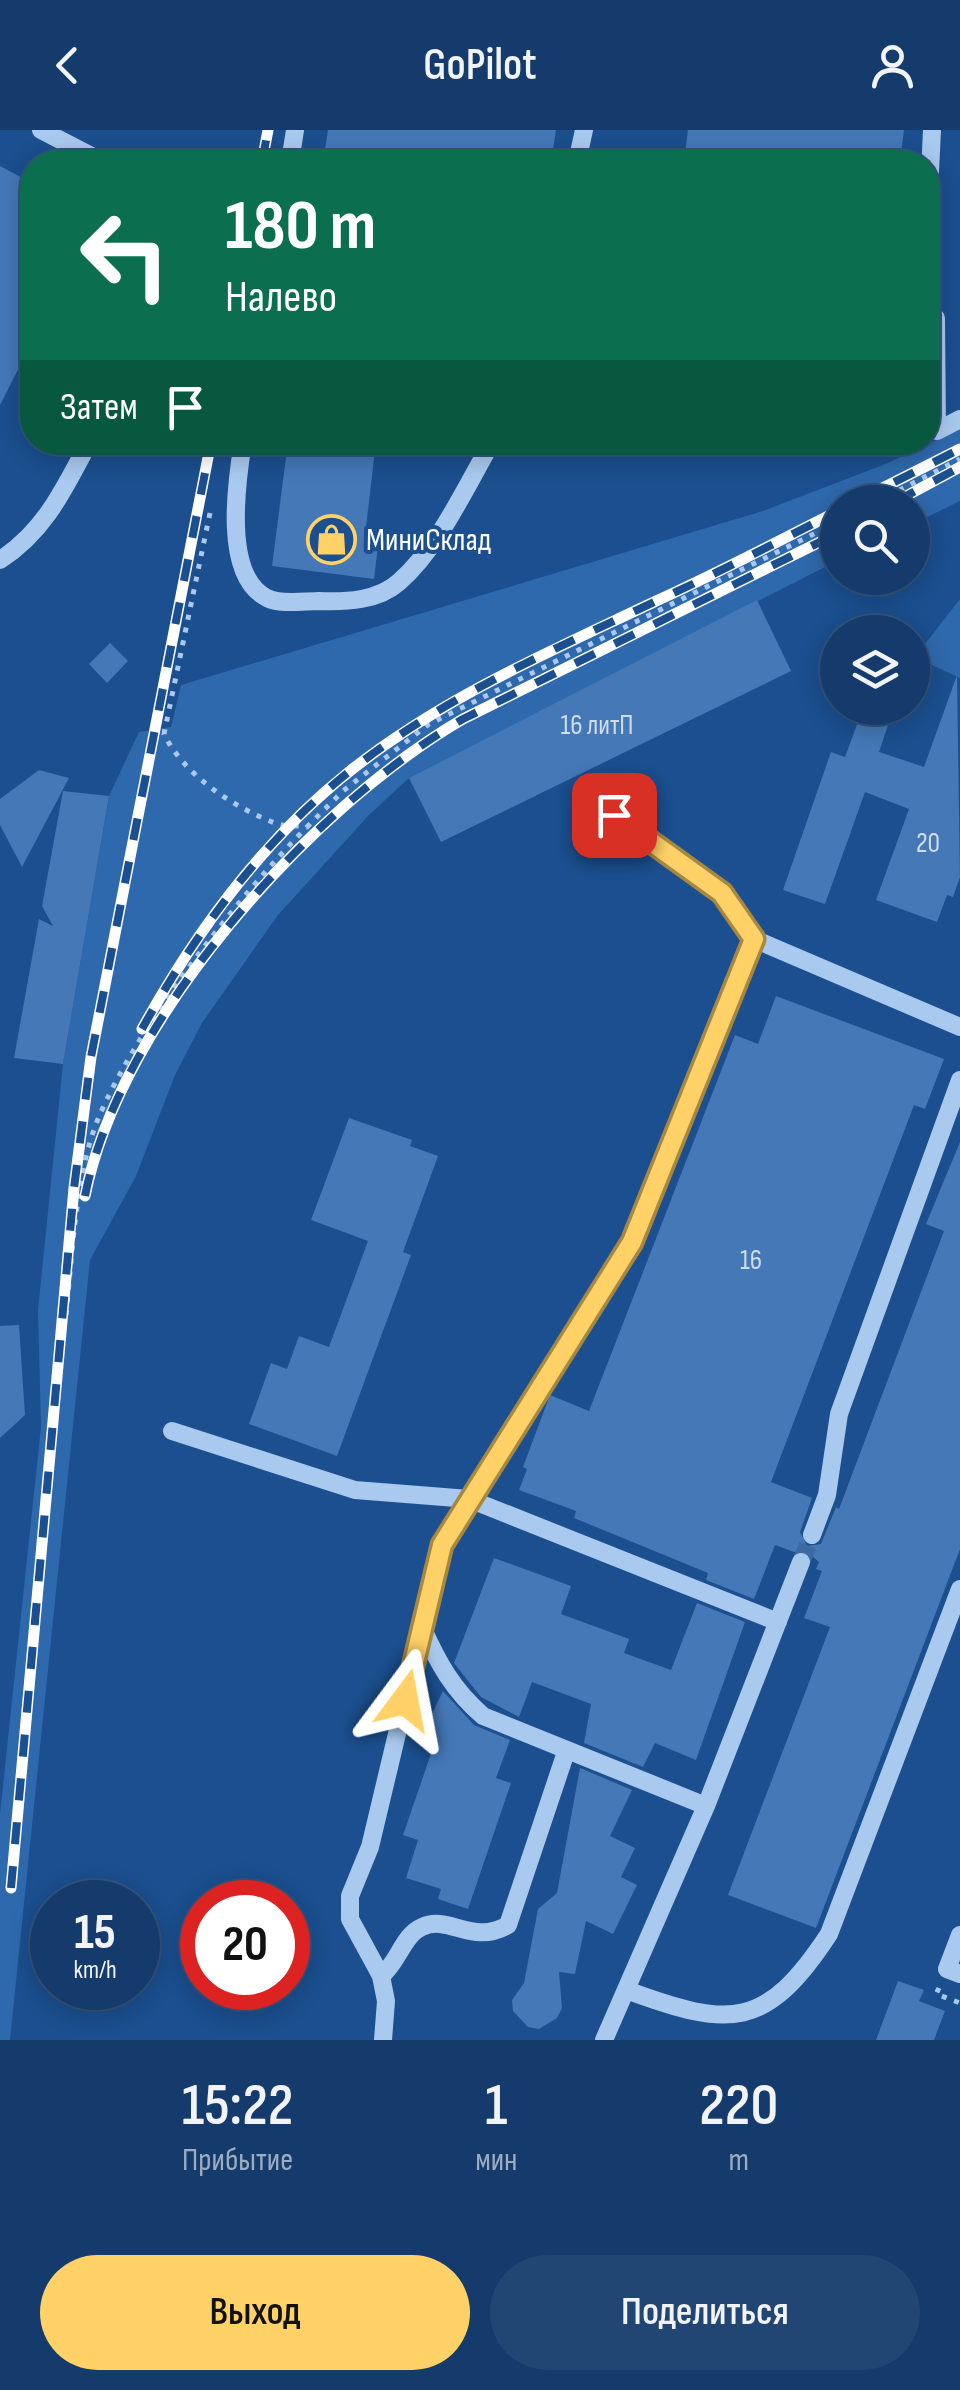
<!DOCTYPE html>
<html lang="ru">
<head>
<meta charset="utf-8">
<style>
	:root { --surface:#143b6b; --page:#214673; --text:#f1f3f6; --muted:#9dadc1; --line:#33557e; --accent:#ffd166 }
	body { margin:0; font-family:"Sofia Sans Condensed",sans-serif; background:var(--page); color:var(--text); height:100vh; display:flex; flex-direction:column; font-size:38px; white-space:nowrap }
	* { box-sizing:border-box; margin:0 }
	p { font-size:32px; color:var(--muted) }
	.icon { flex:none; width:55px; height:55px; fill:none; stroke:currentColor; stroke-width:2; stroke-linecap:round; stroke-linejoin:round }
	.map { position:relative; height:1910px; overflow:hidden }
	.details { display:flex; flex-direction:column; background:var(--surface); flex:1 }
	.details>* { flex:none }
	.hud { position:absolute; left:20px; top:20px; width:920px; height:305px; border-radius:40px; box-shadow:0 5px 25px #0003,0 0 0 2px var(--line); background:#0b6e4f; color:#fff; overflow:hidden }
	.fabs { position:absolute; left:820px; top:355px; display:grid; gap:20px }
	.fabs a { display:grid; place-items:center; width:110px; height:110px; border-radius:50%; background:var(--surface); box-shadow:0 5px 25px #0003,0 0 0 2px var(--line); font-size:50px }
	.speed { position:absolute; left:30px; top:1750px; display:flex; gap:20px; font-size:50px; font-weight:700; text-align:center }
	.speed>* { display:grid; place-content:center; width:130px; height:130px; border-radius:50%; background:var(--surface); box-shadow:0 5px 25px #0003,0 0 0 2px var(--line); line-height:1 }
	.speed small { font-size:25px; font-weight:400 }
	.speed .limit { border:15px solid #d22; background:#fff; color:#111 }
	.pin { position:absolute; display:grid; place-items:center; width:85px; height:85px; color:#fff; margin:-42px; border-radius:20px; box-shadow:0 5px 15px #0006 }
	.me { position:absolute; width:110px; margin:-55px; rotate:13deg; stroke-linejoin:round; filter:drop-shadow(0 0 8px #0008) }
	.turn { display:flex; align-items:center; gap:35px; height:210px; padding:0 40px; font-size:45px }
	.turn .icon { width:130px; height:130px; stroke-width:2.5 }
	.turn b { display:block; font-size:70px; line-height:85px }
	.then { display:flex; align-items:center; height:95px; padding:0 40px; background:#0003; gap:20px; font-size:38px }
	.eta { display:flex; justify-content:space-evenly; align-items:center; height:170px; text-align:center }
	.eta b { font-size:60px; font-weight:600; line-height:70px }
	.primary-button { display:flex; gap:20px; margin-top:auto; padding:20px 40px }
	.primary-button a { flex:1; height:115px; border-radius:60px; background:var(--accent); color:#111; font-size:40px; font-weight:600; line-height:115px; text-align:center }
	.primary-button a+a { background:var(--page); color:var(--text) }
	header { display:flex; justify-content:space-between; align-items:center; height:130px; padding:0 40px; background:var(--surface); font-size:45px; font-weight:600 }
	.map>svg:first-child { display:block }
</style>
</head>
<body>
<header><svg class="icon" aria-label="back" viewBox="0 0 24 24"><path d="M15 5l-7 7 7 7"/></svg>GoPilot<svg class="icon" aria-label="person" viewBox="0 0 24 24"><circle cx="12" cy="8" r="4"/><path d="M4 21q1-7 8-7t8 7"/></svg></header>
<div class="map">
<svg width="960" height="1910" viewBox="0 0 960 1910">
	<rect width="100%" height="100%" fill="#1b4f8f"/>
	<path fill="#2e69ad" d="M 960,299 L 960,371 L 913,394 L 912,372 L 838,372 L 837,431 L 409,648 L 369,685 L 278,785 L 202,893 L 175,945 L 136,1046 L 90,1130 L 10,1910 L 0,1910 L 0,1684 L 41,1297 L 38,1180 L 63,934 L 109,666 L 139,602 L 171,597 L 181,555 L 763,381 L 888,333 Z
		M 960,469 L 960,548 L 915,527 Z"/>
	<path fill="#4478b7" d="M 328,0 L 556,0 L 551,32 L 323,32 Z
		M 688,0 L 904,0 L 900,32 L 684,32 Z
		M 0,36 L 32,53 L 32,212 L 0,275 Z
		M 288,312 L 376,312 L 366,397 L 380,399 L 374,449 L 272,436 Z
		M 757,470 L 791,541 L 441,712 L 409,648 Z
		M 110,513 L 128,531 L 107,553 L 89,534 Z
		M 957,545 L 960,747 L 953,767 L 947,765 L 937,792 L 876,770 L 909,679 L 865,662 L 825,774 L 783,760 L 831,622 L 845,627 L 863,578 L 891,586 L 879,622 L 924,637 Z
		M 39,640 L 69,648 L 22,737 L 0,695 L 0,669 Z
		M 63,661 L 109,666 L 63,934 L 14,928 L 39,789 L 53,796 L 42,776 Z
		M 776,866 L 944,929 L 925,979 L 914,975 L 771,1352 L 812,1368 L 800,1402 L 807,1416 L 821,1414 L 836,1377 L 839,1379 L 944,1101 L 926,1094 L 960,1012 L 960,1419 L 816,1798 L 728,1765 L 830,1497 L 804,1488 L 822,1441 L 816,1439 L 819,1432 L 806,1421 L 794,1422 L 775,1415 L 754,1469 L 706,1450 L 708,1443 L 574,1388 L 576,1381 L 519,1360 L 527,1339 L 523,1337 L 550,1265 L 589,1281 L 735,905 L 758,914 Z
		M 349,988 L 412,1010 L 410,1016 L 438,1026 L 403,1122 L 411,1125 L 337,1326 L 249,1294 L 271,1233 L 287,1239 L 299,1206 L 329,1217 L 368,1111 L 311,1090 Z
		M 19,1195 L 25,1285 L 0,1308 L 0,1196 Z
		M 494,1428 L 571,1456 L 561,1484 L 629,1509 L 624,1523 L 671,1540 L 697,1473 L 745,1492 L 696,1630 L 655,1613 L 643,1637 L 584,1613 L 591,1574 L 532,1552 L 519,1587 L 481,1567 L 454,1533 Z
		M 443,1561 L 474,1595 L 510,1610 L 496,1648 L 511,1653 L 468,1779 L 438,1769 L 441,1759 L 406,1748 L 418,1710 L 403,1705 L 433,1618 L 418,1613 Z
		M 580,1638 L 632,1660 L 610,1706 L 635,1718 L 621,1747 L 637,1755 L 613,1804 L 586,1791 L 575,1844 L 559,1842 L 562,1878 L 557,1888 L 539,1899 L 528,1897 L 513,1881 L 512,1870 L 524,1853 L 538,1779 L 557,1763 Z
		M 898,1851 L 924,1860 L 919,1871 L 945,1881 L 934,1910 L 876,1910 Z"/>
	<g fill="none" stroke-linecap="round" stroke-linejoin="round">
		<path stroke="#3d69a0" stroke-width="18" stroke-dasharray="18 9" stroke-linecap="butt" d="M 801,1432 L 812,1405"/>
		<path stroke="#a9c9ee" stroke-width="5" stroke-dasharray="5 8" stroke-linecap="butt" d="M 876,372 L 960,329
			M 210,383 L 164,604 C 184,645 233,677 275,693 C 285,697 297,695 307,697 L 343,661 L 429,594 L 838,392
			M 66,1185 C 72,1127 76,1042 98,989 C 137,896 236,769 307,697
			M 939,1858 L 936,1864 L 960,1873"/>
		<path stroke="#a9c9ee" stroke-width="18" d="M 41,0 L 103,32
			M 290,32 L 295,0
			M 577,32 L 584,0
			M 928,83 L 932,0
			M 936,188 L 937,301 L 960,289
			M 243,312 C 236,355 223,446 267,468 C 280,475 304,471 319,471 C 346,472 378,471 399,452 C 439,417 465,358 492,312
			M 0,430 C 45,401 64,359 89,312
			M 614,685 L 722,763 L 754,809 L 960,897
			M 172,1301 L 355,1360 L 469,1369 L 778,1492
			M 812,1405 L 827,1365 L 839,1284 L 960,950
			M 422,1497 C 438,1533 453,1560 483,1586 L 706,1676
			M 960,1805 L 947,1839 L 960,1844
			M 381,1846 C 398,1833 403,1805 422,1797 C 449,1784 472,1816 508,1795 L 566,1622
			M 629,1861 C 730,1898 766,1900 829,1804 L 960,1459
			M 383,1910 L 386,1871 L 381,1846 L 350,1789 L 350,1766 L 370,1717 L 442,1415 L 631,1112 L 754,809
			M 604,1910 L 706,1676 L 801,1432"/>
		<defs>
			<path id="rail" d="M 262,32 L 268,0
				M 855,372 L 960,319
				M 895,372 L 960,337
				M 142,899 C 195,803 264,709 350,641 C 442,568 549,522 654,472 C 716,444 777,412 838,381
				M 85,1066 C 120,889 310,678 463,589 L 838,403
				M 11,1758 L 74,1058 L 91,927 L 211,312"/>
		</defs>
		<use href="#rail" stroke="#fff" stroke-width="11"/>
		<use href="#rail" stroke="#1b4f8f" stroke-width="8" stroke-dasharray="22" stroke-linecap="butt"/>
	</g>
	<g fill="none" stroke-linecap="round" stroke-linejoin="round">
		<defs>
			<path id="route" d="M 405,1570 L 442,1415 L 632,1112 L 754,809 L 722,763 L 614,685"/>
		</defs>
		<use href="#route" stroke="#a68842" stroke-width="25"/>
		<use href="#route" stroke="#ffd166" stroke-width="18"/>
	</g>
	<defs>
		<symbol id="shop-ring" viewBox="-11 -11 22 22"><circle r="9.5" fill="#1b4f8f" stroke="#ffd166" stroke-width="1.5"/><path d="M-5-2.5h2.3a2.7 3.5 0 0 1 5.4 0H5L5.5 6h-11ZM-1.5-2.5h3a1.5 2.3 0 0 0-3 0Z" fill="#ffd166"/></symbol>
	</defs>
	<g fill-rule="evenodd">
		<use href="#shop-ring" x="304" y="382" width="55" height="55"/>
	</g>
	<g text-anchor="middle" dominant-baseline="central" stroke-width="8" stroke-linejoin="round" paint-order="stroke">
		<g font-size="28" fill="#d0dded">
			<text x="597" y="595">16 литП</text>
			<text x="928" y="713">20</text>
			<text x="751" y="1130">16</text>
		</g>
		<g font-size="32" fill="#fff" stroke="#1b4f8f" text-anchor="start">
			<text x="366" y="410">МиниСклад</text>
		</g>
	</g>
</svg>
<div class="fabs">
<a><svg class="icon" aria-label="search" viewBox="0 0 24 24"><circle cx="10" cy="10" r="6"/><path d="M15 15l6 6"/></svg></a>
<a><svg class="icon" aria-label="layers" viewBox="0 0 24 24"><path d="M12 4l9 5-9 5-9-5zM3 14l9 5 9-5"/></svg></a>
</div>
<div class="speed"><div>15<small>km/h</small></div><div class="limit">20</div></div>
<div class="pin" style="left:614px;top:685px;background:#d93025"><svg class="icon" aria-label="arrive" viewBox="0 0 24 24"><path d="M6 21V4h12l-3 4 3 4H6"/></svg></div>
<svg class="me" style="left:405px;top:1570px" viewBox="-20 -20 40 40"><path d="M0-17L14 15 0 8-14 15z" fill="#ffd166" stroke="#fff" stroke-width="4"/></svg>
<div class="hud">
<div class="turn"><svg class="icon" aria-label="left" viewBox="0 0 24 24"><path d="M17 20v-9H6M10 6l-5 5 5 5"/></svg><div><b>180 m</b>Налево</div></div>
<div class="then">Затем<svg class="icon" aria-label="arrive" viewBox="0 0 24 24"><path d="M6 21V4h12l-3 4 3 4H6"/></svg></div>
</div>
</div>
<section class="details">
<div class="eta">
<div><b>15:22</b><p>Прибытие</p></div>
<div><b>1</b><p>мин</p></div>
<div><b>220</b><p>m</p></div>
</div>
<div class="primary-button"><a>Выход</a><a>Поделиться</a></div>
</section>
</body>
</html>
